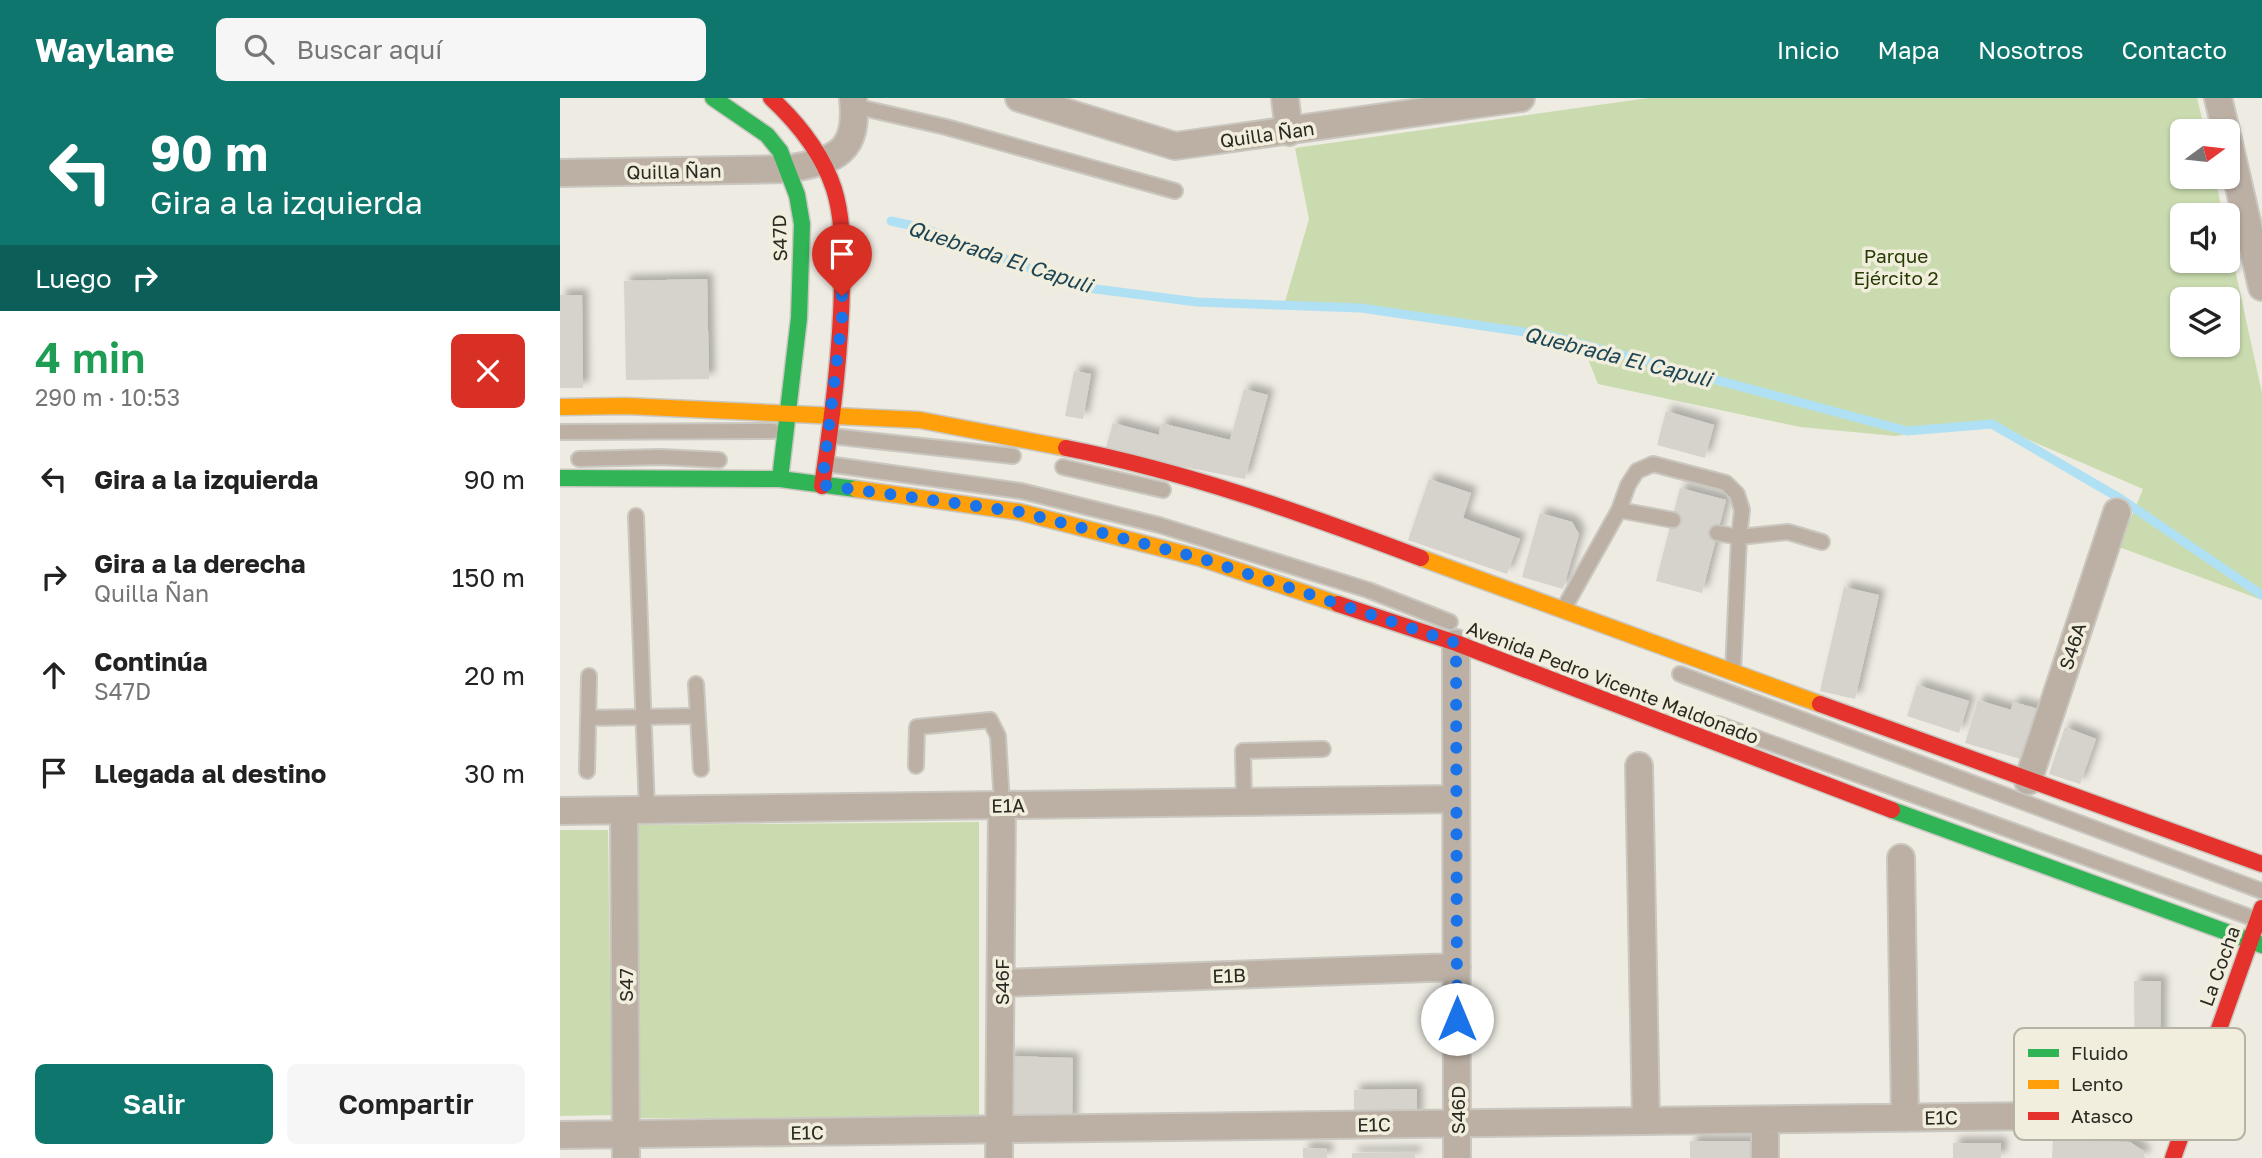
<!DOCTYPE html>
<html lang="es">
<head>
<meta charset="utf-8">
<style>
	:root { --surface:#fff; --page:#f6f6f6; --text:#222; --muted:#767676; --accent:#0f766e }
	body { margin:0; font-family:"Golos Text",sans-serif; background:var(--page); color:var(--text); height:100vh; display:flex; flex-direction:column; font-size:26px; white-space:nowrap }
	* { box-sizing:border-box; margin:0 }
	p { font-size:23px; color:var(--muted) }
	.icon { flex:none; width:38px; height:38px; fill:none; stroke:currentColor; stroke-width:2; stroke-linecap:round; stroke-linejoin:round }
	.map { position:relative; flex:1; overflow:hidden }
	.side { display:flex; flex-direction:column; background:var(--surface); width:560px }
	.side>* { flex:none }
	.hud { background:#0f766e; color:#fff; overflow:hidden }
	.needle { width:46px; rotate:75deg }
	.controls { position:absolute; left:1610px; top:21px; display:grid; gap:14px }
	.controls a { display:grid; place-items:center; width:70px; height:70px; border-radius:10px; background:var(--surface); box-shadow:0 2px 5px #0004; font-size:35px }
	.pin { position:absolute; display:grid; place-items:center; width:60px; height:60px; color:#fff; margin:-72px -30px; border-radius:50% 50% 50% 0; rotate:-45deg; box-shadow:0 0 7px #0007 }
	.pin .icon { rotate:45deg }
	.me { position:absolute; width:77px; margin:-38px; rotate:0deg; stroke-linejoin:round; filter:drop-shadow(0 0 5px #0008) }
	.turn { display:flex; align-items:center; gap:24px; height:147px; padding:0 35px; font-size:32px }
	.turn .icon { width:91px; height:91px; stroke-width:2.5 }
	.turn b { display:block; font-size:49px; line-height:60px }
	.then { display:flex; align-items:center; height:66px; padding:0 35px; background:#0003; gap:14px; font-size:26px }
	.round { display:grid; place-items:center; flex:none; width:74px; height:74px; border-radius:10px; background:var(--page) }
	.head { display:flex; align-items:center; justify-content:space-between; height:119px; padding:0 35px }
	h1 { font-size:42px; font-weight:600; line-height:52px; color:#1e9e55 }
	.button { display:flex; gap:14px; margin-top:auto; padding:14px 35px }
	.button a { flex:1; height:80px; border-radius:10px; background:var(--accent); color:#fff; font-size:28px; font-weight:600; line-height:80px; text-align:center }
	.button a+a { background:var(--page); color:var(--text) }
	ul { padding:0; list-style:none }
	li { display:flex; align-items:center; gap:21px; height:98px; padding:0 35px }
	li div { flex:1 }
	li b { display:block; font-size:26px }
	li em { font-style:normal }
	header { display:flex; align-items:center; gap:42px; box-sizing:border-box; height:98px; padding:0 35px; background:var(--accent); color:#fff }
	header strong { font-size:33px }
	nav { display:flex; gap:38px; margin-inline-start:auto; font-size:24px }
	.search { width:490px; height:63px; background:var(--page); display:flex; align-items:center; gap:18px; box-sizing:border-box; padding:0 24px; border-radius:10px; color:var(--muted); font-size:26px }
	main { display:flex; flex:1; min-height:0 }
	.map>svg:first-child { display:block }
</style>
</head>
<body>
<header>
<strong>Waylane</strong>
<div class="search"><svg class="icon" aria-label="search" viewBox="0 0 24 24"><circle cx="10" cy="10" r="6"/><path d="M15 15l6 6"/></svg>Buscar aquí</div>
<nav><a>Inicio</a><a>Mapa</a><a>Nosotros</a><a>Contacto</a></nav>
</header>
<main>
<section class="side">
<div class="hud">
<div class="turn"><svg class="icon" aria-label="left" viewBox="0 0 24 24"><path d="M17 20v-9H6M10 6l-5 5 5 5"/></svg><div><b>90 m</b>Gira a la izquierda</div></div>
<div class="then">Luego<svg class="icon" aria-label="right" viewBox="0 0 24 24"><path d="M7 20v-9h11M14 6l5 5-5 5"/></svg></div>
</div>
<div class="head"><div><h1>4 min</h1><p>290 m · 10:53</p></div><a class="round" style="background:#d93025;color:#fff"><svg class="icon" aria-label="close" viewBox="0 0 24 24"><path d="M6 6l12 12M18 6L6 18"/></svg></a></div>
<ul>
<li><svg class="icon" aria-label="left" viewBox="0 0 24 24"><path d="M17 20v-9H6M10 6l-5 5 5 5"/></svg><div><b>Gira a la izquierda</b></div><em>90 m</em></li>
<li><svg class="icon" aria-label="right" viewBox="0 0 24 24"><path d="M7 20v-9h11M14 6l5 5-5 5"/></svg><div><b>Gira a la derecha</b><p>Quilla Ñan</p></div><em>150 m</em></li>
<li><svg class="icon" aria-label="ahead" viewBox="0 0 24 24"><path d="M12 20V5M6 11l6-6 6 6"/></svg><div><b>Continúa</b><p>S47D</p></div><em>20 m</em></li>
<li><svg class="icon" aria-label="arrive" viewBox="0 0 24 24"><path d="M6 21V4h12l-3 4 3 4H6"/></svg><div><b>Llegada al destino</b></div><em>30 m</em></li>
</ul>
<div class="button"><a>Salir</a><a>Compartir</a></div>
</section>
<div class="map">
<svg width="1702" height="1060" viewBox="0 0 1702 1060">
	<defs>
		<filter id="shadow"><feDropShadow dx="6" dy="-6" stdDeviation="3.5" flood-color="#0004"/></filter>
	</defs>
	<rect width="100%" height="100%" fill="#edebe2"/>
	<path fill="#cadcaf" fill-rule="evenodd" d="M 1088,0 L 1637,0 L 1645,33 L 1622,33 L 1622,79 L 1655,79 L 1663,117 L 1622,117 L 1622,163 L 1668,163 L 1668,139 L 1702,295 L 1702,502 L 1559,449 L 1583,391 L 1432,326 L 1335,338 L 1240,329 L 1038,286 L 1022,246 L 801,210 L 724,207 L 749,121 L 735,50 ZM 1622,201 L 1668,201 L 1668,247 L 1622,247 Z
		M 419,724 L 419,1019 L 75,1020 L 74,727 Z
		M 0,732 L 48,732 L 52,1017 L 0,1018 Z"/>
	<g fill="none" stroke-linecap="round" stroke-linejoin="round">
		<path stroke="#afe0f4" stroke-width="9" d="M 331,123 L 363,130 L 520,189 L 637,204 L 801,210 L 992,238 L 1347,333 L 1432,326 L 1561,401 L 1702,497"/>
	</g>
	<path fill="#d6d3cd" filter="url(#shadow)" d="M 147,181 L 149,281 L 66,282 L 64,183 Z
		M 0,197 L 22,197 L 23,290 L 0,290 Z
		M 514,273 L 531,276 L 523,321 L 505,318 Z
		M 684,291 L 708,297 L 685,381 L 545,353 L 553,325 L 599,337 L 601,325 L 670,342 Z
		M 1106,313 L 1154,327 L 1145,360 L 1097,347 Z
		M 869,381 L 911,395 L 903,420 L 960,441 L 947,476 L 848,442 Z
		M 1120,390 L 1166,402 L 1142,495 L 1096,483 Z
		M 980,415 L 1012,424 L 1019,436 L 1003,491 L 962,479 Z
		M 1284,489 L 1319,497 L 1295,601 L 1260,593 Z
		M 1357,587 L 1409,603 L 1399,635 L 1347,618 Z
		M 1418,602 L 1451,612 L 1453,604 L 1486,613 L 1471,664 L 1405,645 Z
		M 1505,629 L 1536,641 L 1520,686 L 1489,676 Z
		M 1574,883 L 1601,883 L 1600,999 L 1575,999 Z
		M 447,958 L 513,960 L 512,1026 L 455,1024 L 445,1015 Z
		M 857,991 L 857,1021 L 794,1021 L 794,992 Z
		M 1493,1042 L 1570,1044 L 1583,1053 L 1585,1060 L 1492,1060 Z
		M 1130,1043 L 1193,1043 L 1193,1060 L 1130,1060 Z
		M 1393,1045 L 1441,1045 L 1441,1060 L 1393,1060 Z
		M 743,1050 L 767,1051 L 767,1060 L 743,1060 Z
		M 855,1054 L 855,1060 L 792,1060 L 792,1055 Z"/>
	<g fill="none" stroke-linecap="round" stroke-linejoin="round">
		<defs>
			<path id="lane" d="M 294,8 L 386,29 L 615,93
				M 0,334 L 213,333
				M 271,338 L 453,358
				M 19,361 L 101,359 L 159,362
				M 267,366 L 461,393 L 599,427 L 808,492 L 890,524
				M 503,369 L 603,392
				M 1059,412 L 1068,387 L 1077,373 L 1093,366 L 1166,385 L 1177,396 L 1182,412 L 1179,439 L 1228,434 L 1262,444
				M 76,418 L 87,713
				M 1157,435 L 1179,439 L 1173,574
				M 1003,512 L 1059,412 L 1113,422
				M 1120,576 L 1702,793
				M 136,586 L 141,671
				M 28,620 L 137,618
				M 1158,626 L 1698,822
				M 356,668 L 357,629 L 430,622 L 438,638 L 442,707
				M 27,673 L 29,578
				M 684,702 L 683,653 L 763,651"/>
			<path id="street" d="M 459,0 L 615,48 L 961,0
				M 725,0 L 729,34
				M 1658,0 L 1666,33
				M 1668,41 L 1702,189
				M 0,75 L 228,71 C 276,62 299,55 293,0
				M 896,545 L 897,1060
				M 1079,668 L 1086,1023
				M 1468,683 L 1557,414
				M 0,713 L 896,701
				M 64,713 L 66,1060
				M 1341,760 L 1345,1020
				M 441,885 L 897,869
				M 1205,1022 L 1205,1060
				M 0,1037 L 1628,1016
				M 439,1060 L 442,707"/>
			<path id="fast" d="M 153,0 L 207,37 L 220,53 L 237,97 L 242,126 L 239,220 L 220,381
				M 0,380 L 220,381 L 296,391
				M 1332,712 L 1702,847"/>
			<path id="slow" d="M 0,309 L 66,308 L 360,322 L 506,350
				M 296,391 L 460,414 L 640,460 L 778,506
				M 861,460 L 1260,606"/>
			<path id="jam" d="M 211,0 C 239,26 262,55 274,91 C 284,124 282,153 282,186 C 281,254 272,321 262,388
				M 506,350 C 628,374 745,416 861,460
				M 778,506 L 896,545 L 1332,712
				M 1260,606 L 1702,766
				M 1613,1060 L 1702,810"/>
		</defs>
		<use href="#lane" stroke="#c9c7c0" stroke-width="18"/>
		<use href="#street" stroke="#c9c7c0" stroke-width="30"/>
		<use href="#fast" stroke="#c9c7c0" stroke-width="19"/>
		<use href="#slow" stroke="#c9c7c0" stroke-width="19"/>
		<use href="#jam" stroke="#c9c7c0" stroke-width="19"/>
		<use href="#lane" stroke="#bcb0a5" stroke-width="14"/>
		<use href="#street" stroke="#bcb0a5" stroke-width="26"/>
		<use href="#fast" stroke="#30b455" stroke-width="16"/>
		<use href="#slow" stroke="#ff9f0a" stroke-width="16"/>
		<use href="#jam" stroke="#e5322d" stroke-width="16"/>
	</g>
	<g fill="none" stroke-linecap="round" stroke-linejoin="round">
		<path stroke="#1a73e8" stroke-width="12" stroke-dasharray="0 21.6" d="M 282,198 L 282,220 L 262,387 L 460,414 L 640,460 L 896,545 L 897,921"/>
	</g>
	<g text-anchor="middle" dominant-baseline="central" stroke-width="7" stroke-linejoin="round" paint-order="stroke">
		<g font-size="19" fill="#2a2922" stroke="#f2eedd">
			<text transform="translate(707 36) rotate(-8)">Quilla Ñan</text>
			<text transform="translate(114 73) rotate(-1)">Quilla Ñan</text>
			<text transform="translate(219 140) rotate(-92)">S47D</text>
			<text transform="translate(1512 548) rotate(-72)">S46A</text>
			<text transform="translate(1053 584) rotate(21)">Avenida Pedro Vicente Maldonado</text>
			<text transform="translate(448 707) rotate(-1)">E1A</text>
			<text transform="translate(1659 868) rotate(-70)">La Cocha</text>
			<text transform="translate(669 877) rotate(-2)">E1B</text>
			<text transform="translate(441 884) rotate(-90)">S46F</text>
			<text transform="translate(65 887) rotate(-90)">S47</text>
			<text transform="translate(897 1012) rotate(-90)">S46D</text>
			<text transform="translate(1381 1019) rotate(-1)">E1C</text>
			<text transform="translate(814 1026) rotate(-1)">E1C</text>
			<text transform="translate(247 1034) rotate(-1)">E1C</text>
		</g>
		<g font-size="19" fill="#273a03" stroke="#f2eedd">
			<text x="1336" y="157">Parque<tspan x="1336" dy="22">Ejército 2</tspan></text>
		</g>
		<g font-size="21" font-style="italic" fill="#1b4455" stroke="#f2eedd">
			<text transform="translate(440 158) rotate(18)">Quebrada El Capuli</text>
			<text transform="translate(1058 258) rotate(14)">Quebrada El Capuli</text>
		</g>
	</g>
	<rect x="1454" y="930" width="231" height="112" rx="10" fill="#f2eedd" stroke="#b6b3a5" stroke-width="2"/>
	<rect x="1468" y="951" width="31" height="8" fill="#30b455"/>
	<rect x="1468" y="982" width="31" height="9" fill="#ff9f0a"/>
	<rect x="1468" y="1014" width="31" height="8" fill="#e5322d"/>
	<g font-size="19" fill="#2a2922">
		<text x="1511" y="962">Fluido</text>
		<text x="1511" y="993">Lento</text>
		<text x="1511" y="1025">Atasco</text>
	</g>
</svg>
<div class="controls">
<a><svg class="needle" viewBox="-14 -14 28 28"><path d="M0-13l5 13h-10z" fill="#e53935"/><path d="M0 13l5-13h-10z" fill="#767676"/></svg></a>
<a><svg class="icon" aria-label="sound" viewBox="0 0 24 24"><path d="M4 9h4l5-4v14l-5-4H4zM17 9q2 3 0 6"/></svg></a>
<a><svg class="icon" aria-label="layers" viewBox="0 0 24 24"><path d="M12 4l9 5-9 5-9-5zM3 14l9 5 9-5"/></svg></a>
</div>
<div class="pin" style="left:282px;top:198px;background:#d93025"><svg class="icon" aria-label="arrive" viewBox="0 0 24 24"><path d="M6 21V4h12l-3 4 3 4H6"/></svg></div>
<svg class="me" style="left:897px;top:921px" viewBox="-20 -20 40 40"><circle r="19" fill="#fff"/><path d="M0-13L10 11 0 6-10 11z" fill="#1a73e8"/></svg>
</div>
</main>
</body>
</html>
